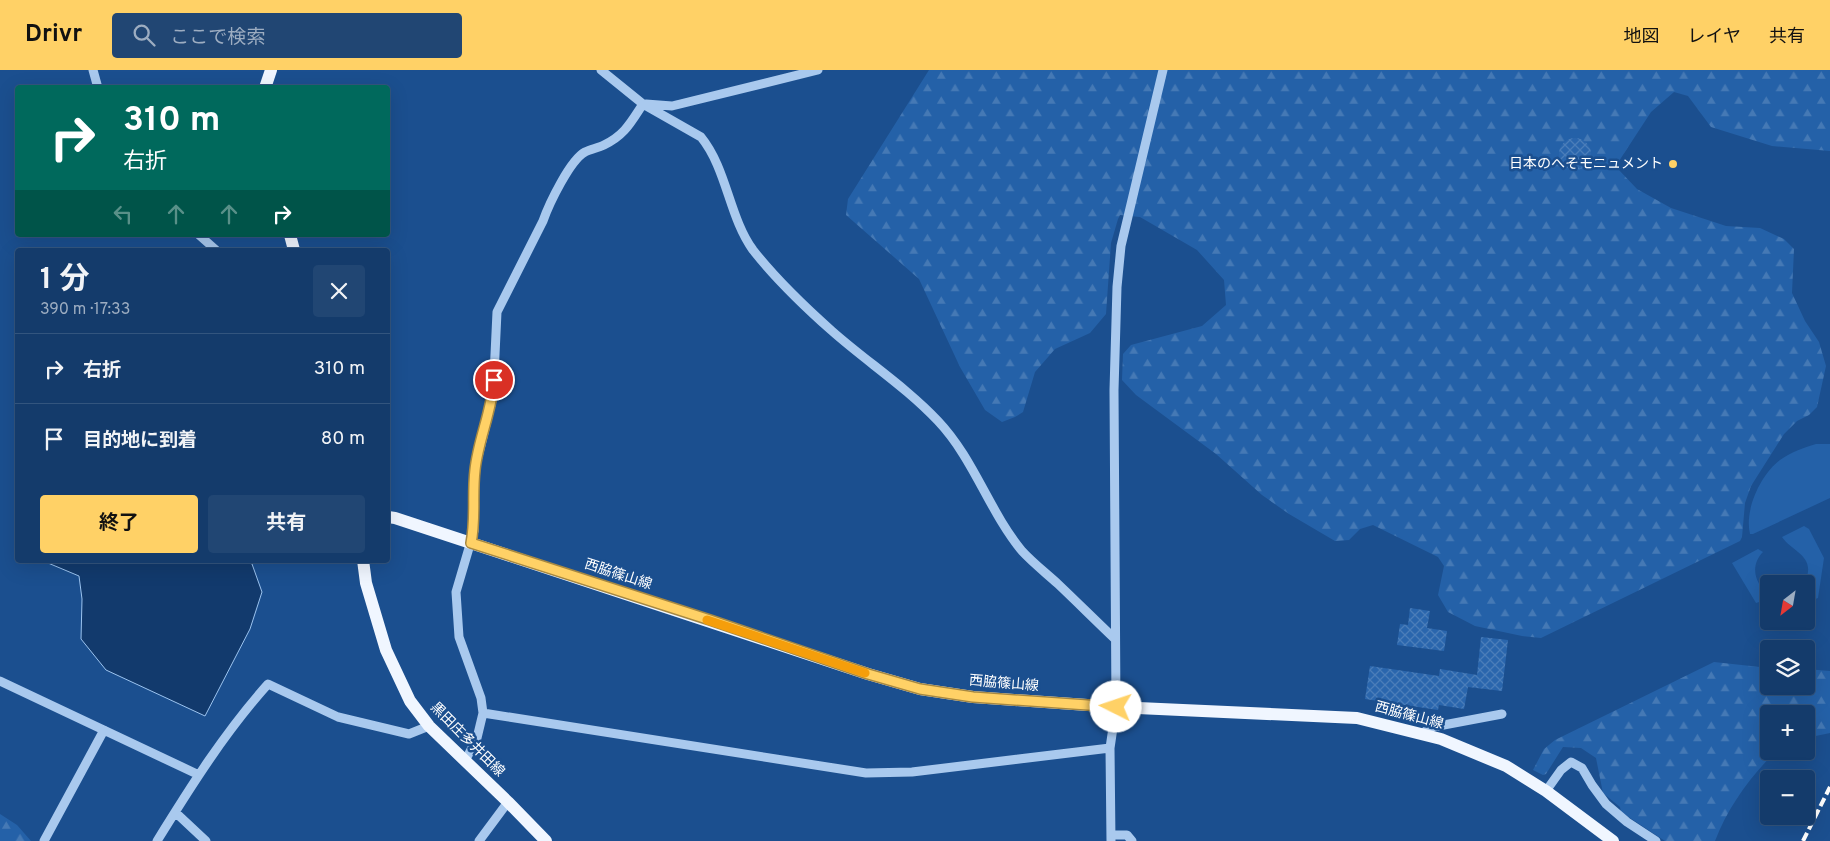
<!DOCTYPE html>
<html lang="ja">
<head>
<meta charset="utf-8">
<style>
	:root { --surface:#143b6b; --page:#214673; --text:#f1f3f6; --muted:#9dadc1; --line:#33557e; --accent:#ffd166 }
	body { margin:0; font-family:Overpass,"Noto Sans JP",sans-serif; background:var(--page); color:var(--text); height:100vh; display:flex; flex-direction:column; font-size:19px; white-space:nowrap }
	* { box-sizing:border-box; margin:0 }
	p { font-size:16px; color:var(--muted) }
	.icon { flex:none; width:28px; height:28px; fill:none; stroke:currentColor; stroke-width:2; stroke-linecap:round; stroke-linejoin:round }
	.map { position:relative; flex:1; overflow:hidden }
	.side { position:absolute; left:15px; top:178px; width:375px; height:315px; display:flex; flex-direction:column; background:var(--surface); border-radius:5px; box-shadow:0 5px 20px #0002,0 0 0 1px var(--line) }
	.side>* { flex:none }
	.hud { position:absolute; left:15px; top:15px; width:375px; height:152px; border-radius:5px; box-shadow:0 5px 20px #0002,0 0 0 1px var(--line); background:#00695c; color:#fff; overflow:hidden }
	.needle { width:32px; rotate:211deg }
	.fabs { position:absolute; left:1760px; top:505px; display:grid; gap:10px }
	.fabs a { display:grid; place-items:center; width:55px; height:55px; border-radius:5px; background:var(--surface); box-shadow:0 5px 20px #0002,0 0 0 1px var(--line); font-size:25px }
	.pin { position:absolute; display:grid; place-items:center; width:42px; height:42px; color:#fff; margin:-21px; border:2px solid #fff; border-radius:50%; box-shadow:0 1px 5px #0007 }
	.me { position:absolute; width:55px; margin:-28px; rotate:274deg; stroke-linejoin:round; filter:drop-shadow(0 0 4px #0008) }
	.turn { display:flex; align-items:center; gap:18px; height:105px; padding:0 25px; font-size:22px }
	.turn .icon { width:65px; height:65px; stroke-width:2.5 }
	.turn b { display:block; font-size:35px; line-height:42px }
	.lanes { display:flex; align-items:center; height:48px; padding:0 25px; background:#0003; justify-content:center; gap:25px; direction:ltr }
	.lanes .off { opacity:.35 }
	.round { display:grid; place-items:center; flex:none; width:52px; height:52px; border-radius:5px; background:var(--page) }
	.head { display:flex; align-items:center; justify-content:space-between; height:85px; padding:0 25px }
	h1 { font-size:30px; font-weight:700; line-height:38px }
	.primary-button { display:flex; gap:10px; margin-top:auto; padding:10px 25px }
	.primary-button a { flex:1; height:58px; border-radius:5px; background:var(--accent); color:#111; font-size:20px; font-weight:700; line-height:58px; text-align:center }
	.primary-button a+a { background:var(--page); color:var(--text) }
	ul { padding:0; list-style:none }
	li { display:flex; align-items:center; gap:15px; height:70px; padding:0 25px; border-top:1px solid var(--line) }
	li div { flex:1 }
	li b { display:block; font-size:19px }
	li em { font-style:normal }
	header { display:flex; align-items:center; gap:30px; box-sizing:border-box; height:70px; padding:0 25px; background:var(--accent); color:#111 }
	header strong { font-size:24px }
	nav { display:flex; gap:28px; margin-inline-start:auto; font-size:18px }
	.search { width:350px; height:45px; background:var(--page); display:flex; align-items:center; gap:12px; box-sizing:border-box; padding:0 18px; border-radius:5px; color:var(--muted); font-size:19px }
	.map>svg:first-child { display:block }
</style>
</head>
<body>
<header>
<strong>Drivr</strong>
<div class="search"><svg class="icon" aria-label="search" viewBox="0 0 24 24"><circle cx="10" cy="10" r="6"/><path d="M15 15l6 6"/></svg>ここで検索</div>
<nav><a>地図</a><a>レイヤ</a><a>共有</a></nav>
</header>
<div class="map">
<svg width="1830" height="771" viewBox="0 0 1830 771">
	<defs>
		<pattern id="forest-firs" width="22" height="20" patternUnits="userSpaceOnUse" patternTransform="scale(1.25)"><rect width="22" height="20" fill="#2461a8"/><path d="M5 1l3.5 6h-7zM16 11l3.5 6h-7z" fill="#4579b5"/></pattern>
		<pattern id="building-cross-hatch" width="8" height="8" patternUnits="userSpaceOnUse" patternTransform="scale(1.25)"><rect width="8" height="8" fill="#2a66ad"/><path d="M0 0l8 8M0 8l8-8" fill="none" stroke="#4a7db9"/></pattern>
	</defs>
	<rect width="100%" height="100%" fill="#1b4f8f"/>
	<path fill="#2461a8" d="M 1816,374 L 1830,374 L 1830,428 L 1753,464 L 1750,464 C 1744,440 1761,404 1780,390 C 1791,382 1803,378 1816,374 Z
		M 1804,456 L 1809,459 L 1824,488 L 1818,528 L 1808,532 L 1806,526 L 1806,514 L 1804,514 C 1818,486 1793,483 1782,467 Z
		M 1758,479 L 1763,482 C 1750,495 1754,514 1769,524 L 1769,529 L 1756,533 L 1732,493 Z"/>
	<path fill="url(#forest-firs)" d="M 929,0 L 1830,0 L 1830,81 L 1772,76 L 1711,57 L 1688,26 L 1674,22 L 1651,42 L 1619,91 L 1618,99 L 1637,119 L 1671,138 L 1726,156 L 1760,158 L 1784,169 L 1794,179 L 1792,223 L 1805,251 L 1819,272 L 1826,296 L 1817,337 L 1809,345 L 1797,351 L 1784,364 L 1751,416 L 1745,433 L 1742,467 L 1740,471 L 1541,568 L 1522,566 L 1475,556 L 1448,542 L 1438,525 L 1444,496 L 1438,487 L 1373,455 L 1360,459 L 1349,470 L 1335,471 L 1289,444 L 1262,425 L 1216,384 L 1136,325 L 1122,310 L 1123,284 L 1131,275 L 1202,256 L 1226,235 L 1224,210 L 1197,180 L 1140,147 L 1120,145 L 1118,149 L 1111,173 L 1106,244 L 1090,263 L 1055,279 L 1035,302 L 1023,342 L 1015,347 L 1002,352 L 985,340 L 960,297 L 919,209 L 846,145 L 848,129 Z
		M 1714,592 L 1769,598 L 1769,616 L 1806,616 L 1806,599 L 1830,601 L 1830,663 L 1806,668 L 1806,644 L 1769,644 L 1769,681 L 1776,681 C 1750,707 1728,737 1715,771 L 1665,771 L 1621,742 L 1620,737 L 1603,723 L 1596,688 L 1581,678 L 1563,677 L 1546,704 L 1543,705 L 1533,700 L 1544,679 L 1555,670 Z
		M 0,744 L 17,755 L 31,771 L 0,771 Z"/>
	<path fill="#123a6d" stroke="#9cc4f0" d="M 44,490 L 247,490 L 252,494 L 262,522 L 250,559 L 205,646 L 106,600 L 81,569 L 82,529 L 79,506 L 48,493 Z"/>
	<path fill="url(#building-cross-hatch)" d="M1559 84a16 16 0 1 1 32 0a16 16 0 1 1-32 0Z
		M 1410,538 L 1430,541 L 1427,558 L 1447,561 L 1444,581 L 1397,575 L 1400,554 L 1408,555 Z
		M 1481,567 L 1508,570 L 1502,621 L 1468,617 L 1464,639 L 1439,635 L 1438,640 L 1365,629 L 1370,596 L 1439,606 L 1440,599 L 1477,605 Z"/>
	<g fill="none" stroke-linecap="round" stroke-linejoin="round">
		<path stroke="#a9c9ee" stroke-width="9" d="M 93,0 L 98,18
			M 601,0 L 643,34 L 701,67 C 727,99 729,147 753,180 C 775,208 805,237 832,261 C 867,292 906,317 938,351 C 974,389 989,441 1022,481 C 1033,493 1046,503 1058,514 C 1077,532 1096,551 1115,569
			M 646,34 L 672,36 L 818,0
			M 199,165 L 216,180
			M 0,611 L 199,705
			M 483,643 L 866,703 L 912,702 L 1110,678
			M 1421,664 L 1433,657 L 1502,644
			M 465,691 L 477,668 L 483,643 L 481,628 L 459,567 L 456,522 L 474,461 L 475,399 L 493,327 L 497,242 L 543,151 C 549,134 570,90 585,82 C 591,79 598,78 604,75 C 625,65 631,52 643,34
			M 1546,721 L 1561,700 L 1571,692 L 1582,698 L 1592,715 L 1606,734 L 1627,752 L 1656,771
			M 175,742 L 206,771
			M 1111,765 L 1127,765 L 1132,771
			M 44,771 L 104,660
			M 157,771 C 191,716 225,662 268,614 L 338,647 L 409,664 L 429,656
			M 479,771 L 508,732
			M 1111,771 L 1110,678 L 1116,637 L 1114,320 L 1117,217 L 1121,176 L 1163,0"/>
		<path stroke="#f0f6ff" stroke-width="12" d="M 265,18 L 271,0
			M 290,165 L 294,180
			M 388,447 L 395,448 L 868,604 L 920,619 L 973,627 L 1116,637 L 1357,648 L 1441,669 L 1506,696 L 1546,721 L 1613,771
			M 363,490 L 366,513 L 386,580 L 410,631 L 429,656 L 508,732 L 546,771"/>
		<path stroke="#fff" stroke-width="4" stroke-dasharray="9 4" stroke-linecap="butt" d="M 1803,771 L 1830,717"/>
	</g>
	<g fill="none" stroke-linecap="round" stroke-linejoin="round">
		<defs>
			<path id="route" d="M 494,310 C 492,341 478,370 475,400 C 472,425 476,449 471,473 L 710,550 L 868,604 L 920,619 L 973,627 L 1116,637"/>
		</defs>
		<use href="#route" stroke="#a68842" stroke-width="12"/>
		<use href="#route" stroke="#ffd166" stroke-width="9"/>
		<path stroke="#f59e0b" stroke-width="9" d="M 707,550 L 865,603"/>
	</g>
	<circle fill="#ffd166" stroke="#1b4f8f" stroke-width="2" cx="1673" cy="94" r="5"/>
	<g text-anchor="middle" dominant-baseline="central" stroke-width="5" stroke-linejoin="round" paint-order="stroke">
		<g font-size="14" fill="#fff" stroke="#1b4f8f" text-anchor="end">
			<text x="1663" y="94">日本のへそモニュメント</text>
		</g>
		<g font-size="14" fill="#fff" stroke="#1b4f8f">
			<text transform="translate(618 505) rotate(18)">西脇篠山線</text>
			<text transform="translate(1004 614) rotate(5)">西脇篠山線</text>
			<text transform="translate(1409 646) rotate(15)">西脇篠山線</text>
			<text transform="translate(467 670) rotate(45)">黒田庄多井田線</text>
		</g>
	</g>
</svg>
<div class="fabs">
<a><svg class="needle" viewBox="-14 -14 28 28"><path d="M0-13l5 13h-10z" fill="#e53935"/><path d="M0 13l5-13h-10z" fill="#9dadc1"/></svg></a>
<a><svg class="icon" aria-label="layers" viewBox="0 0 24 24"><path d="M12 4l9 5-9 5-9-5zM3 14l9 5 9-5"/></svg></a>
<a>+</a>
<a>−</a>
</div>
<div class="pin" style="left:494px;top:310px;background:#d93025"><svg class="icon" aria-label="arrive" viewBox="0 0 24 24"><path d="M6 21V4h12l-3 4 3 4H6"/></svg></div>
<svg class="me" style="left:1116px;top:637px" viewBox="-20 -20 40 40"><circle r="19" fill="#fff"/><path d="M0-13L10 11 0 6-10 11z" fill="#ffd166"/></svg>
<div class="hud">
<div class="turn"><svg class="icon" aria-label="right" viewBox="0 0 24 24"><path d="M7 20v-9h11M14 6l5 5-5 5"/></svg><div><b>310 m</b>右折</div></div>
<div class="lanes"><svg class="icon off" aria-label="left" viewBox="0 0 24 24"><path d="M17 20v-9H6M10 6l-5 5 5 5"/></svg><svg class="icon off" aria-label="ahead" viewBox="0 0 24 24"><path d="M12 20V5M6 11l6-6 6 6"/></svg><svg class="icon off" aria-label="ahead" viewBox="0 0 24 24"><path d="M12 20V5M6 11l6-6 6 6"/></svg><svg class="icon" aria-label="right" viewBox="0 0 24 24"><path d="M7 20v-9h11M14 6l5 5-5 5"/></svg></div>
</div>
<section class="side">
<div class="head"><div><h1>1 分</h1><p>390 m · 17:33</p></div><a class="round"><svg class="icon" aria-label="close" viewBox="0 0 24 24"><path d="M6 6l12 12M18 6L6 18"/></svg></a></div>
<ul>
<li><svg class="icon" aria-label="right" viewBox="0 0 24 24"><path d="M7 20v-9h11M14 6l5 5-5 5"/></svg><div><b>右折</b></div><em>310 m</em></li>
<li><svg class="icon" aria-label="arrive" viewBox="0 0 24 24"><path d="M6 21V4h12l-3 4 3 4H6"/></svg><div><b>目的地に到着</b></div><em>80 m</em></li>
</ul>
<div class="primary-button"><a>終了</a><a>共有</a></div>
</section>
</div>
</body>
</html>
